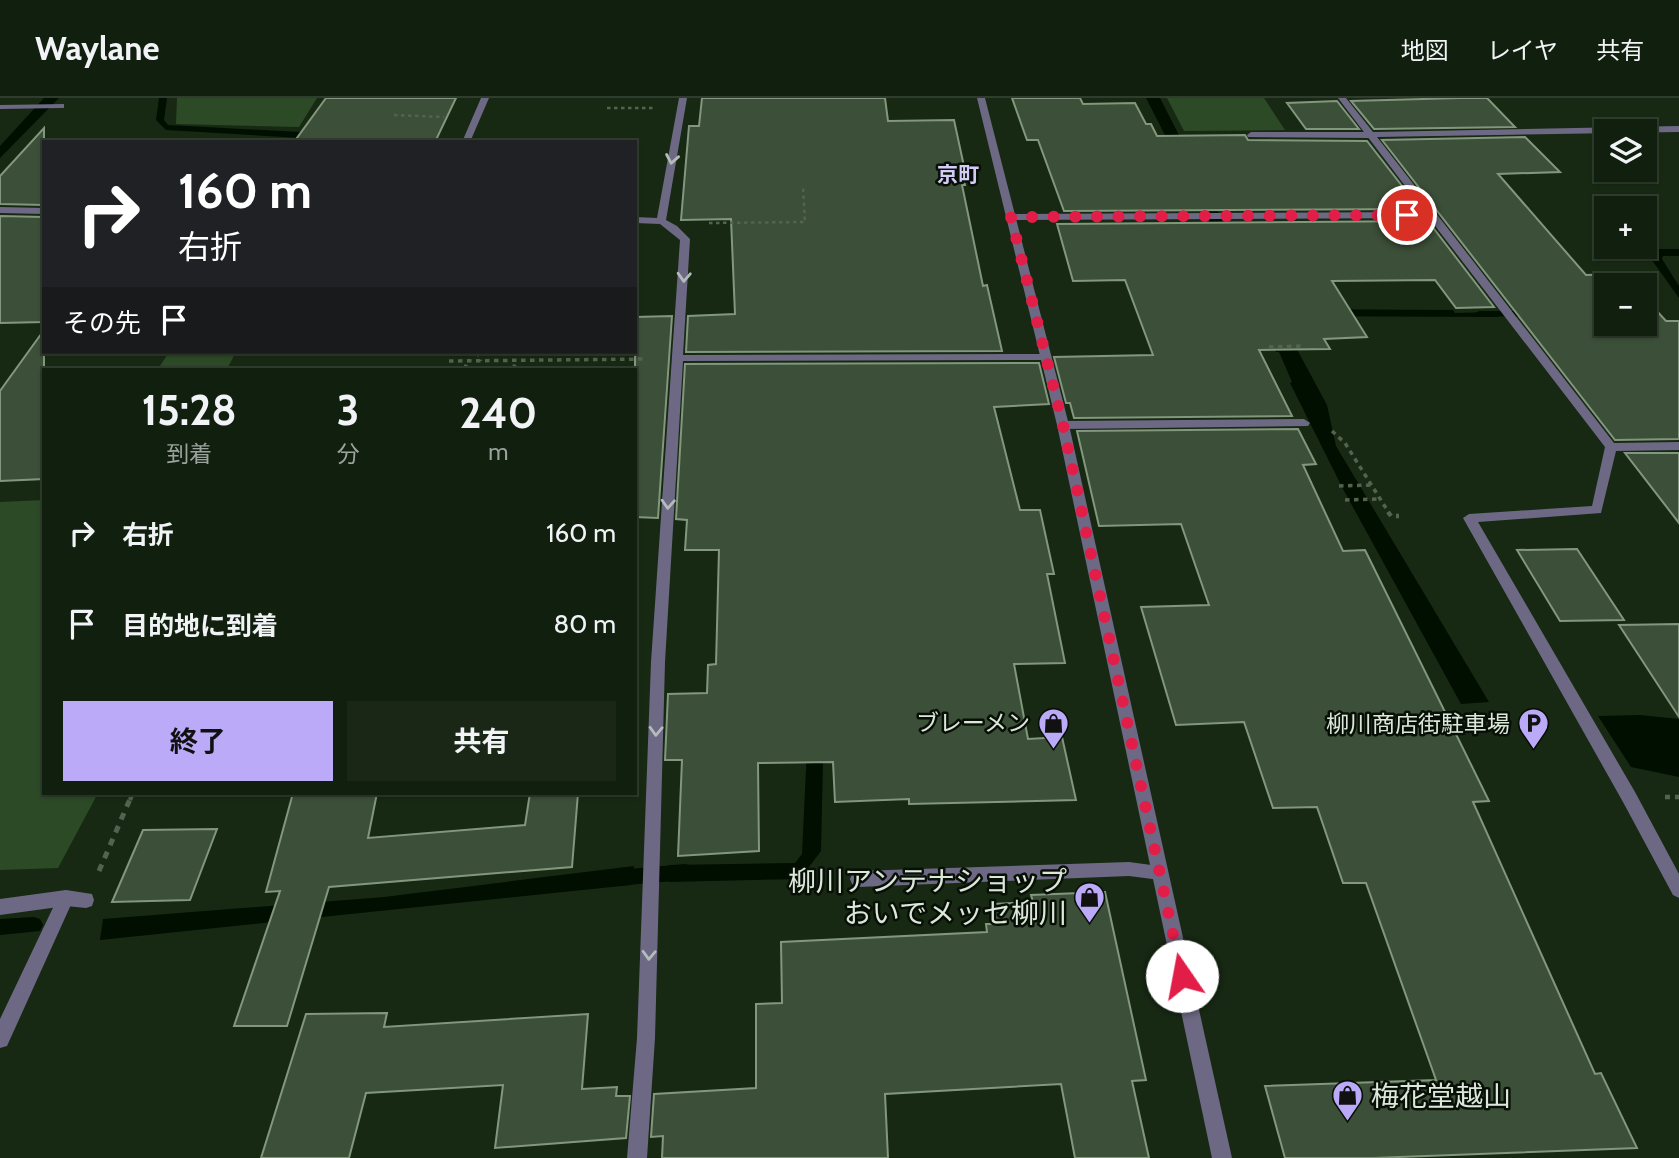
<!DOCTYPE html>
<html lang="ja">
<head>
<meta charset="utf-8">
<style>
	:root { --surface:#111f0e; --page:#1a2717; --text:#f1f3f6; --muted:#9ca29e; --line:#303d2e; --accent:#baaaf7 }
	body { margin:0; font-family:Cabin,"Noto Sans JP",sans-serif; background:var(--page); color:var(--text); height:100vh; display:flex; flex-direction:column; font-size:26px; white-space:nowrap }
	* { box-sizing:border-box; margin:0 }
	p { font-size:23px; color:var(--muted) }
	.icon { flex:none; width:38px; height:38px; fill:none; stroke:currentColor; stroke-width:2; stroke-linecap:round; stroke-linejoin:round }
	.map { position:relative; flex:1; overflow:hidden }
	.drawer { position:absolute; left:42px; top:270px; width:595px; height:427px; display:flex; flex-direction:column; background:var(--surface); border-radius:0px; box-shadow:0 2px 5px #0004,0 0 0 2px var(--line) }
	.drawer>* { flex:none }
	.hud { position:absolute; left:42px; top:42px; width:595px; height:214px; border-radius:0px; box-shadow:0 2px 5px #0004,0 0 0 2px var(--line); background:#202124; color:#fff; overflow:hidden }
	.buttons { position:absolute; left:1594px; top:21px; display:grid; gap:14px }
	.buttons a { display:grid; place-items:center; width:63px; height:63px; border-radius:0px; background:var(--surface); box-shadow:0 2px 5px #0004,0 0 0 2px var(--line); font-size:35px }
	.pin { position:absolute; display:grid; place-items:center; width:60px; height:60px; color:#fff; margin:-30px; border:4px solid #fff; border-radius:50%; box-shadow:0 2px 7px #0007 }
	.me { position:absolute; width:77px; margin:-38px; rotate:348deg; stroke-linejoin:round; filter:drop-shadow(0 0 5px #0008) }
	.turn { display:flex; align-items:center; gap:24px; height:147px; padding:0 21px; font-size:32px }
	.turn .icon { width:91px; height:91px; stroke-width:2.5 }
	.turn b { display:block; font-size:49px; line-height:60px }
	.then { display:flex; align-items:center; height:66px; padding:0 21px; background:#0003; gap:14px; font-size:26px }
	.eta { display:flex; justify-content:space-evenly; align-items:center; height:119px; text-align:center }
	.eta b { font-size:42px; font-weight:700; line-height:49px }
	.button { display:flex; gap:14px; margin-top:auto; padding:14px 21px }
	.button a { flex:1; height:80px; border-radius:0px; background:var(--accent); color:#111; font-size:28px; font-weight:700; line-height:80px; text-align:center }
	.button a+a { background:var(--page); color:var(--text) }
	ul { padding:0; list-style:none }
	li { display:flex; align-items:center; gap:21px; height:91px; padding:0 21px }
	li div { flex:1 }
	li b { display:block; font-size:26px }
	li em { font-style:normal }
	header { display:flex; align-items:center; gap:42px; box-sizing:border-box; height:98px; padding:0 35px; background:var(--surface); border-bottom:2px solid var(--line) }
	header strong { font-size:33px }
	nav { display:flex; gap:38px; margin-inline-start:auto; font-size:24px }
	.map>svg:first-child { display:block }
</style>
</head>
<body>
<header>
<strong>Waylane</strong>
<nav><a>地図</a><a>レイヤ</a><a>共有</a></nav>
</header>
<div class="map">
<svg width="1679" height="1060" viewBox="0 0 1679 1060">
	<rect width="100%" height="100%" fill="#172913"/>
	<path fill="#2d4a27" d="M 177,0 L 317,0 L 299,29 L 176,26 Z
		M 1167,0 L 1264,0 L 1285,32 L 1184,33 Z
		M 169,254 L 236,254 L 227,271 L 158,271 Z
		M 44,402 L 44,695 L 98,695 L 58,770 L 0,772 L 0,404 Z"/>
	<path fill="#000f00" d="M 44,0 L 59,0 L 0,60 L 0,48 Z
		M 1146,0 L 1160,0 L 1224,125 L 1277,211 L 1453,212 L 1455,215 L 1496,214 L 1499,219 L 1279,218 L 1327,307 L 1336,348 L 1489,604 L 1461,606 L 1343,391 L 1290,285 L 1292,284 L 1279,254 L 1276,254 Z
		M 1653,151 L 1679,151 L 1679,158 L 1663,158 L 1662,161 L 1679,188 L 1679,200 L 1649,158 L 1648,153 Z
		M 817,438 L 828,438 L 821,753 L 800,781 L 669,784 L 669,767 L 795,765 L 802,756 Z
		M 1640,617 L 1679,621 L 1679,679 L 1631,669 L 1598,618 Z
		M 634,768 L 631,787 L 100,842 L 103,821 L 384,799 Z"/>
	<g fill="none" stroke-linecap="round" stroke-linejoin="round">
		<path fill="#000f00" fill-rule="evenodd" d="M 159,0 L 167,0 L 164,22 L 168,27 L 318,35 L 322,38 L 318,41 L 166,32 L 156,22 Z
			M 1479,213 L 1536,213 L 1541,216 L 1536,219 L 1475,218 L 1474,216 Z
			M 686,766 L 692,769 L 694,774 L 692,779 L 686,782 L 616,788 L 610,785 L 608,780 L 610,775 L 616,772 Z
			M 34,819 L 40,821 L 43,827 L 40,833 L 0,837 L 0,821 Z"/>
	</g>
	<path fill="#3c4f38" stroke="#82977d" stroke-width="2" d="M 326,0 L 456,0 L 435,44 L 294,44 Z
		M 702,0 L 885,0 L 888,23 L 954,22 L 965,73 L 961,73 L 965,87 L 962,87 L 983,188 L 987,187 L 1002,253 L 686,254 L 688,218 L 735,216 L 731,121 L 681,122 L 689,28 L 699,28 Z
		M 1012,0 L 1080,0 L 1083,6 L 1135,5 L 1146,26 L 1151,26 L 1157,38 L 1245,37 L 1248,42 L 1367,43 L 1420,111 L 1064,113 L 1038,42 L 1027,42 Z
		M 1460,0 L 1487,0 L 1515,29 L 1374,31 L 1351,3 Z
		M 1337,3 L 1359,31 L 1306,31 L 1287,5 Z
		M 44,30 L 44,107 L 0,106 L 0,78 Z
		M 1525,39 L 1560,74 L 1498,76 L 1586,177 L 1623,176 L 1633,187 L 1606,187 L 1606,226 L 1645,226 L 1645,200 L 1666,223 L 1679,223 L 1679,341 L 1615,342 L 1382,42 Z
		M 0,118 L 44,119 L 44,224 L 0,225 Z
		M 1428,123 L 1494,209 L 1456,210 L 1435,182 L 1332,183 L 1367,239 L 1324,241 L 1330,251 L 1259,252 L 1292,318 L 1074,320 L 1070,305 L 1066,305 L 1054,259 L 1153,257 L 1125,182 L 1073,183 L 1057,126 Z
		M 672,218 L 658,420 L 635,419 L 635,219 Z
		M 44,232 L 44,381 L 0,383 L 0,293 Z
		M 1039,265 L 1049,306 L 994,309 L 1020,412 L 1040,412 L 1054,476 L 1047,476 L 1065,565 L 1014,566 L 1028,641 L 1062,639 L 1076,702 L 909,706 L 909,701 L 835,704 L 833,664 L 758,665 L 759,753 L 678,758 L 682,662 L 665,662 L 668,596 L 707,595 L 708,567 L 716,566 L 719,452 L 685,452 L 687,422 L 676,421 L 685,266 Z
		M 1298,331 L 1316,366 L 1303,367 L 1343,453 L 1365,452 L 1489,703 L 1473,704 L 1595,976 L 1601,975 L 1637,1050 L 1373,1060 L 1285,1060 L 1265,988 L 1436,982 L 1366,785 L 1343,785 L 1317,709 L 1273,710 L 1244,624 L 1176,627 L 1141,509 L 1209,507 L 1181,426 L 1099,428 L 1077,333 Z
		M 1625,355 L 1679,355 L 1679,425 Z
		M 1577,451 L 1624,522 L 1560,523 L 1517,452 Z
		M 1679,526 L 1679,619 L 1619,527 Z
		M 293,695 L 377,695 L 368,740 L 525,727 L 530,695 L 578,695 L 572,769 L 329,789 L 287,928 L 234,928 L 280,793 L 266,794 Z
		M 217,731 L 190,802 L 112,804 L 143,732 Z
		M 1105,794 L 1146,982 L 1132,983 L 1149,1060 L 1075,1060 L 1061,986 L 885,996 L 888,1060 L 662,1060 L 663,1038 L 651,1039 L 654,996 L 756,990 L 756,906 L 782,905 L 781,844 L 987,834 L 986,826 L 997,826 L 993,806 L 1033,804 L 1031,797 Z
		M 387,915 L 384,929 L 588,916 L 582,991 L 617,989 L 616,998 L 630,998 L 626,1040 L 495,1050 L 503,987 L 366,995 L 349,1060 L 261,1060 L 306,916 Z"/>
	<g fill="none" stroke-linecap="round" stroke-linejoin="round">
		<path stroke="#536350" stroke-width="2.5" stroke-dasharray="3.5 3.5" stroke-linecap="butt" d="M 607,10 L 653,10
			M 394,17 L 444,19
			M 709,125 L 805,124 L 803,89"/>
		<path stroke="#536350" stroke-width="3.5" stroke-dasharray="4.5 4.5" stroke-linecap="butt" d="M 1269,249 L 1301,248
			M 477,254 L 481,263
			M 449,263 L 647,261
			M 465,271 L 467,263
			M 514,271 L 515,262
			M 1332,333 L 1345,345 L 1389,415
			M 1339,388 L 1371,387
			M 1345,402 L 1380,401"/>
		<path stroke="#536350" stroke-width="4.5" stroke-dasharray="5 5" stroke-linecap="butt" d="M 1388,414 L 1391,418 L 1399,418
			M 1665,699 L 1679,699
			M 130,702 L 132,697 L 153,695"/>
		<path stroke="#536350" stroke-width="5" stroke-dasharray="7 7" stroke-linecap="butt" d="M 99,773 L 130,701"/>
		<path fill="#6d6984" fill-rule="evenodd" d="M 1251,34 L 1370,34 L 1374,37 L 1370,40 L 1248,39 L 1247,37 Z
			M 1129,764 L 1166,769 L 1168,774 L 1166,779 L 1160,782 L 1129,778 L 858,789 L 852,786 L 850,781 L 852,776 L 858,773 Z
			M 66,792 L 72,795 L 74,800 L 7,948 L 0,950 L 0,921 L 60,795 Z"/>
		<path fill="#6d6984" fill-rule="evenodd" d="M 481,0 L 489,0 L 470,44 L 462,44 Z
			M 679,0 L 687,0 L 666,122 L 677,128 L 690,141 L 683,257 L 1046,256 L 1052,259 L 1046,262 L 683,263 L 665,564 L 655,940 L 647,1060 L 627,1060 L 637,940 L 651,564 L 680,142 L 660,126 L 635,125 L 635,119 L 657,120 Z
			M 1338,0 L 1346,0 L 1373,34 L 1679,28 L 1679,34 L 1377,39 L 1614,345 L 1679,344 L 1679,352 L 1616,353 L 1601,415 L 1478,424 L 1635,694 L 1679,776 L 1679,800 L 1673,797 L 1623,704 L 1463,420 L 1469,416 L 1592,408 L 1605,349 L 1429,120 L 1011,122 L 1006,119 L 1011,116 L 1425,114 Z
			M 64,6 L 64,10 L 61,10 L 0,11 L 0,7 Z
			M 0,109 L 44,110 L 44,116 L 0,115 Z
			M 1304,321 L 1310,325 L 1308,328 L 1063,331 L 1057,327 L 1063,323 Z
			M 66,792 L 92,796 L 94,802 L 92,808 L 86,810 L 66,808 L 0,817 L 0,801 Z"/>
		<path fill="#6d6984" fill-rule="evenodd" d="M 977,0 L 985,0 L 1069,327 L 1232,1060 L 1212,1060 L 1057,327 Z"/>
	</g>
	<defs><path id="oneway-chevron" d="M-2-3.5L2.5 0L-2 3.5" fill="none" stroke-width="1.6" stroke-linecap="round" stroke-linejoin="round" transform="scale(1.75)"/></defs>
	<g stroke="#b4bbbb">
		<use href="#oneway-chevron" transform="translate(672 61) rotate(100)"/>
		<use href="#oneway-chevron" transform="translate(684 179) rotate(93)"/>
		<use href="#oneway-chevron" transform="translate(668 406) rotate(93)"/>
		<use href="#oneway-chevron" transform="translate(656 633) rotate(92)"/>
		<use href="#oneway-chevron" transform="translate(649 857) rotate(92)"/>
	</g>
	<g fill="none" stroke-linecap="round" stroke-linejoin="round">
		<path stroke="#e11d48" stroke-width="12" stroke-dasharray="0 21.6" d="M 1182,878 L 1063,327 L 1011,119 L 1407,117"/>
	</g>
	<defs>
		<symbol id="shop-pin" viewBox="-11 -11 22 30"><path d="M0 17L-7.5 6A9.5 9.5 0 1 1 7.5 6Z" fill="#baaaf7" stroke="#080f06"/><path d="M-5-2.5h2.3a2.7 3.5 0 0 1 5.4 0H5L5.5 6h-11ZM-1.5-2.5h3a1.5 2.3 0 0 0-3 0Z" fill="#111"/></symbol>
		<symbol id="parking-pin" viewBox="-11 -11 22 30"><path d="M0 17L-7.5 6A9.5 9.5 0 1 1 7.5 6Z" fill="#baaaf7" stroke="#080f06"/><path d="M-3.5-5.5H1a3.5 3.5 0 0 1 0 7H-1V5.5H-3.5ZM-1-3.4V-.6H.8a1.4 1.4 0 0 0 0-2.8Z" fill="#111"/></symbol>
	</defs>
	<g fill-rule="evenodd">
		<use href="#shop-pin" x="1036" y="608" width="35" height="47"/>
		<use href="#parking-pin" x="1516" y="608" width="35" height="47"/>
		<use href="#shop-pin" x="1072" y="782" width="35" height="47"/>
		<use href="#shop-pin" x="1330" y="980" width="35" height="47"/>
	</g>
	<g text-anchor="middle" dominant-baseline="central" stroke-width="5" stroke-linejoin="round" paint-order="stroke">
		<g font-size="21" font-weight="bold" fill="#d3ccf7" stroke="#080f06">
			<text x="958" y="76">京町</text>
		</g>
		<g font-size="23" fill="#dbe7d9" stroke="#080f06" text-anchor="end">
			<text x="1030" y="625">ブレーメン</text>
			<text x="1510" y="626">柳川商店街駐車場</text>
		</g>
		<g font-size="28" fill="#dbe7d9" stroke="#080f06" text-anchor="end">
			<text x="1067" y="783">柳川アンテナショップ<tspan x="1067" dy="32">おいでメッセ柳川</tspan></text>
			<text x="1371" y="998" text-anchor="start">梅花堂越山</text>
		</g>
	</g>
</svg>
<div class="buttons">
<a><svg class="icon" aria-label="layers" viewBox="0 0 24 24"><path d="M12 4l9 5-9 5-9-5zM3 14l9 5 9-5"/></svg></a>
<a>+</a>
<a>−</a>
</div>
<div class="pin" style="left:1407px;top:117px;background:#d93025"><svg class="icon" aria-label="arrive" viewBox="0 0 24 24"><path d="M6 21V4h12l-3 4 3 4H6"/></svg></div>
<svg class="me" style="left:1182px;top:878px" viewBox="-20 -20 40 40"><circle r="19" fill="#fff"/><path d="M0-13L10 11 0 6-10 11z" fill="#e11d48"/></svg>
<div class="hud">
<div class="turn"><svg class="icon" aria-label="right" viewBox="0 0 24 24"><path d="M7 20v-9h11M14 6l5 5-5 5"/></svg><div><b>160 m</b>右折</div></div>
<div class="then">その先<svg class="icon" aria-label="arrive" viewBox="0 0 24 24"><path d="M6 21V4h12l-3 4 3 4H6"/></svg></div>
</div>
<section class="drawer">
<div class="eta">
<div><b>15:28</b><p>到着</p></div>
<div><b>3</b><p>分</p></div>
<div><b>240</b><p>m</p></div>
</div>
<ul>
<li><svg class="icon" aria-label="right" viewBox="0 0 24 24"><path d="M7 20v-9h11M14 6l5 5-5 5"/></svg><div><b>右折</b></div><em>160 m</em></li>
<li><svg class="icon" aria-label="arrive" viewBox="0 0 24 24"><path d="M6 21V4h12l-3 4 3 4H6"/></svg><div><b>目的地に到着</b></div><em>80 m</em></li>
</ul>
<div class="button"><a>終了</a><a>共有</a></div>
</section>
</div>
</body>
</html>
